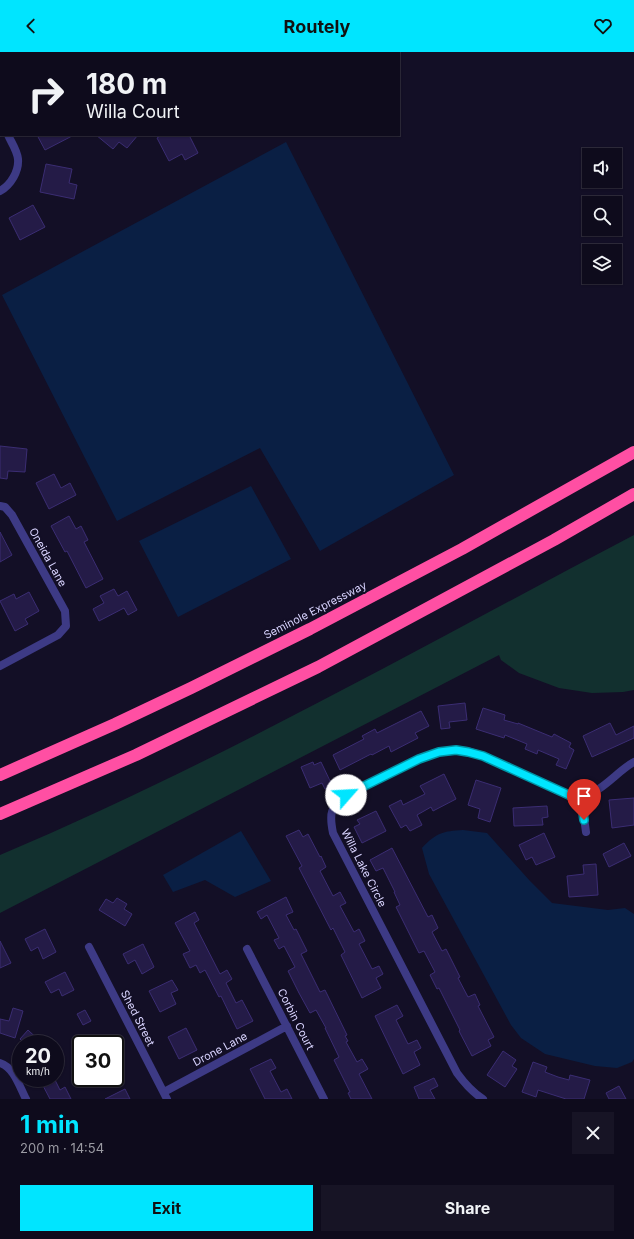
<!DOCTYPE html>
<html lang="en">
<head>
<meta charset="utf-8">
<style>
	:root { --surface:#0e0b1c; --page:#171425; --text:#f1f3f6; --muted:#9b9ba3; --line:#2e2b3b; --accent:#00e5ff }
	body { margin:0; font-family:Inter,sans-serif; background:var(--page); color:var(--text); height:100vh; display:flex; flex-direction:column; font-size:15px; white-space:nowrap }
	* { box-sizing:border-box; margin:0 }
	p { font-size:13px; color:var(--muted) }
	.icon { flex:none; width:22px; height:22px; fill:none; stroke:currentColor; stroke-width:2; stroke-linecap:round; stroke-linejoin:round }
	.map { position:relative; height:1047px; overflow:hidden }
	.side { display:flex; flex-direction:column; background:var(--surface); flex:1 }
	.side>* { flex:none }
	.banner { position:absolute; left:0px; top:0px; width:400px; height:84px; box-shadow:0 1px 3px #0004,0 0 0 1px var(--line); background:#0e0b1c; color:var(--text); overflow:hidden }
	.buttons { position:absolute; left:582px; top:96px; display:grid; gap:8px }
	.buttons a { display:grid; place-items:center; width:40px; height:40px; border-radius:0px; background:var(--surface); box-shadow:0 1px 3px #0004,0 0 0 1px var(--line); font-size:20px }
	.speed { position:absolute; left:12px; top:983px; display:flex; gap:8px; font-size:20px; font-weight:700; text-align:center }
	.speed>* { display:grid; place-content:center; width:52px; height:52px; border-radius:50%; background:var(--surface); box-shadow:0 1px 3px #0004,0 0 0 1px var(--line); line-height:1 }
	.speed small { font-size:10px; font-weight:400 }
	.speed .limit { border:2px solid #111; border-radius:6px; background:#fff; color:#111 }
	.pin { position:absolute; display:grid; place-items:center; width:34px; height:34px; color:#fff; margin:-41px -17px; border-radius:50% 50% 50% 0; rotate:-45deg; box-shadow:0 0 4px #0007 }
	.pin .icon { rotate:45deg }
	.me { position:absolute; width:44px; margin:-22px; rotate:64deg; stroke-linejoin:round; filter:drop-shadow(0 0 3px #0008) }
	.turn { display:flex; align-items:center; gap:14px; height:84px; padding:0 20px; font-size:18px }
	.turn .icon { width:52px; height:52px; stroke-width:2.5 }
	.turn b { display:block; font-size:28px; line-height:34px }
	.round { display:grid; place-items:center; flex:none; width:42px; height:42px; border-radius:0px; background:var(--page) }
	.head { display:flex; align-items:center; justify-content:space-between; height:68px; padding:0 20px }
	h1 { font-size:24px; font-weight:700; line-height:30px; color:var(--accent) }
	.button { display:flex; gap:8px; margin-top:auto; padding:8px 20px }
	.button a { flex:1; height:46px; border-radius:0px; background:var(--accent); color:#111; font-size:16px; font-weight:700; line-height:46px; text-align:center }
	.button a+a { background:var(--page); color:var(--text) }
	header { display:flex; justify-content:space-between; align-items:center; height:52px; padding:0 20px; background:var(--accent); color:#111; font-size:18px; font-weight:700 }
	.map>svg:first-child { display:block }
</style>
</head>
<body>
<header><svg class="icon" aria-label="back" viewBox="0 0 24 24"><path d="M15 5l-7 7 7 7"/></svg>Routely<svg class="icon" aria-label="heart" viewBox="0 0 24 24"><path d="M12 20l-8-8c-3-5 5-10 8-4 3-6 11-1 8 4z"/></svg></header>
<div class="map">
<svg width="634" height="1047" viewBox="0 0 634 1047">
	<rect width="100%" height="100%" fill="#130f26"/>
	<path fill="#12302f" d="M 634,483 L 634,638 L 623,640 L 592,641 L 559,636 L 519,621 L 501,608 L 499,603 L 0,861 L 0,803 C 218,711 424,593 634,483 Z"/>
	<path fill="#0a1f44" d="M 286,90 L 454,423 L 320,499 L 260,396 L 117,469 L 2,243 Z
		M 251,434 L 291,507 L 178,565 L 139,489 Z
		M 463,778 L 487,781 L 530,829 L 552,851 L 608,858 L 625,856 L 634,862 L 634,1007 L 632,1010 L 617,1016 L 595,1014 L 545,1002 L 521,986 L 511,973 L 429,822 L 422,796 C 436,781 443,779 463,778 Z
		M 241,779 L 271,829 L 235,845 L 205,828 L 173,840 L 163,823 Z"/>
	<path fill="#241b47" stroke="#3b2d73" d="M 37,83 L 74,83 L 45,98 Z
		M 96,83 L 138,83 L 127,96 L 119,90 L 113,97 Z
		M 162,83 L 189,83 L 198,101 L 185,108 L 182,102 L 169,109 L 157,86 Z
		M 46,112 L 72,117 L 69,131 L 77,133 L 74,147 L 40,140 Z
		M 33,153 L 45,175 L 20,188 L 9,166 Z
		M 0,394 L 27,397 L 25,420 L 8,419 L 7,427 L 0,426 Z
		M 54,422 L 61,436 L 70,431 L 76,443 L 49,457 L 36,431 Z
		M 69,464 L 76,477 L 81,474 L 88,488 L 84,490 L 103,527 L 86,536 L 67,499 L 65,500 L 51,474 Z
		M 0,480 L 12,503 L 0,510 Z
		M 114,537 L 118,544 L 127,539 L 137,558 L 128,563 L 124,556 L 99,569 L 93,557 L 104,551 L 100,544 Z
		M 29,540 L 39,559 L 25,567 L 28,572 L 15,579 L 0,549 L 14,542 L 16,547 Z
		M 465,651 L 467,668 L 449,670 L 450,676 L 441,677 L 438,654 Z
		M 483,656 L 505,663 L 504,668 L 518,672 L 518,671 L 552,685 L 554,682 L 571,691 L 569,695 L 574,698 L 566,717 L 556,713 L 559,707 L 538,698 L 537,702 L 525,697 L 527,692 L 505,683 L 504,686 L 476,677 Z
		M 421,659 L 429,674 L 415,681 L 418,686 L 391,700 L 389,694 L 372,703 L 371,702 L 340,718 L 333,703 L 364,687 L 362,684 L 375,677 L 377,681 Z
		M 610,671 L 616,683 L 634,674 L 634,686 L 592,705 L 583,684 Z
		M 313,710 L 314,713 L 321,710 L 332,733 L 325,737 L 322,731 L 310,736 L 301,715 Z
		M 444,722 L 456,747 L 433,759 L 431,755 L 417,763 L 422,773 L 410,779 L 406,773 L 401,776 L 389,754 L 401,748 L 403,753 L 425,742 L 420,734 Z
		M 476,728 L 501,736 L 490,770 L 478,766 L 480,757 L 468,753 Z
		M 634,746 L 634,773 L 612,776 L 609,748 Z
		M 547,754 L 548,765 L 542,766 L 543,773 L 514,774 L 513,756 Z
		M 376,759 L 386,779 L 362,791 L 354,775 L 360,772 L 357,768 Z
		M 299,778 L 303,785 L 308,782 L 320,805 L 321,804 L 326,815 L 320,819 L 333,844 L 340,840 L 346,851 L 340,854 L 354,880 L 359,877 L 365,889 L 359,892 L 372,917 L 379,914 L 383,922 L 376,926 L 381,936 L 362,946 L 341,903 L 345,900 L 333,876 L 331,878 L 299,816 L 302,814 L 286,784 Z
		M 544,781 L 555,805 L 536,813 L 532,805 L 526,808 L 519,793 Z
		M 624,791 L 631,804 L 609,815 L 603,802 Z
		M 392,796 L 428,865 L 432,863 L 438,876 L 432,880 L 442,899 L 446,897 L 460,925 L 458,926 L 468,945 L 475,942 L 480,953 L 478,954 L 494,985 L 488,988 L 491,994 L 472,1004 L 459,979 L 460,978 L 439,936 L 437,937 L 430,923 L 435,920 L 424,899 L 419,901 L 396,855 L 400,853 L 394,840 L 395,840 L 383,816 L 376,819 L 370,808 Z
		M 596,812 L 598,843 L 569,845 L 567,824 L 584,822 L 583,813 Z
		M 286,845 L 293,860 L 286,863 L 294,878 L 296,877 L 307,899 L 301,902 L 320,940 L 325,938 L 347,983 L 345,984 L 348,989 L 346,990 L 357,1010 L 362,1007 L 368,1017 L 359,1022 L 372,1047 L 351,1047 L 348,1041 L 350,1040 L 334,1008 L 339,1005 L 325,976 L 326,976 L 316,958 L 310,961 L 299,941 L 288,919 L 295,915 L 284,894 L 279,897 L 274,888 L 279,886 L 267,863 L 261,867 L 257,860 Z
		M 117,846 L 127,852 L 124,857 L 132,862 L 125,874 L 99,858 L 106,847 L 113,851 Z
		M 195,860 L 199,868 L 194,871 L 220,922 L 227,918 L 232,927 L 226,931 L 236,951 L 242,948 L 253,969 L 237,977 L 221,944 L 219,945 L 205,918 L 200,921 L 196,913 L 190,916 L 183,902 L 190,899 L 175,871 Z
		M 45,877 L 56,900 L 43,907 L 38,895 L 31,899 L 25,887 Z
		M 0,889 L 11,911 L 0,916 Z
		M 143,892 L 154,915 L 142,922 L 135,908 L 128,912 L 123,902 Z
		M 65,920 L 74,938 L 62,944 L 59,937 L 51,941 L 45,930 Z
		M 172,928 L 178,938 L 171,941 L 176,952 L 160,960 L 149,939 Z
		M 397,953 L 403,964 L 396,968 L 408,992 L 417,988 L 421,996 L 414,1000 L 420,1013 L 403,1022 L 375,964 Z
		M 13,956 L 23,959 L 15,986 L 0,981 L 0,967 L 9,969 Z
		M 85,958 L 91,969 L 83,973 L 77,962 Z
		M 186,976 L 197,998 L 179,1007 L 168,985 Z
		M 28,978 L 43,992 L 25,992 L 20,987 Z
		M 115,998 L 124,1015 L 115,1020 Z
		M 503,999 L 516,1008 L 512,1014 L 517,1017 L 505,1035 L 487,1023 Z
		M 271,1007 L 276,1016 L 270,1019 L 281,1040 L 287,1037 L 292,1047 L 265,1047 L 250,1017 Z
		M 533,1010 L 547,1015 L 545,1020 L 558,1025 L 569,1028 L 570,1023 L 590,1028 L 584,1047 L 566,1047 L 538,1038 L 536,1045 L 522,1040 Z
		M 39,1026 L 54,1026 L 60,1038 L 65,1035 L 71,1047 L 50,1047 Z
		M 434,1026 L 438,1034 L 430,1038 L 435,1047 L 419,1047 L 414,1035 Z
		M 619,1034 L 626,1047 L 609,1047 L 606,1041 Z
		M 125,1037 L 130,1047 L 105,1047 Z"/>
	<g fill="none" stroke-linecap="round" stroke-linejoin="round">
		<path stroke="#3d3a85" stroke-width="8" d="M 128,0 L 129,1
			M 295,0 L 295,1
			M 0,69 L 1,71
			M 0,139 C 11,133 19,119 18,107 C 17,98 11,90 8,83
			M 0,454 L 5,455 L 12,463 L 65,559 L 66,574 L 58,583 L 0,614
			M 581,744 L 586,780
			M 89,895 L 167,1047
			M 247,897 L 324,1047
			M 0,1011 C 14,1015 20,1036 26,1047
			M 164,1040 L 287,974
			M 483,1047 C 472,1040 465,1032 457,1021 L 333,781 C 329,761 330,756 347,743 L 419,707 L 439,700 L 456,698 L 468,699 L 483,704 L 571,744 C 574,744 577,745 580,744 C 600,743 617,719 634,710"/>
		<path stroke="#ff4fa3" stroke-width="12" d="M 0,723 L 115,672 L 191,636 L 310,577 L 462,497 L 634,400
			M 0,762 L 136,703 L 318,615 L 554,488 L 634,442"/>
	</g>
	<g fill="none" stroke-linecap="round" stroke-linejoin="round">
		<defs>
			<path id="route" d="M 346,743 L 419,707 L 439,700 L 456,698 L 468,700 L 483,704 L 571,744 L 581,744 L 584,768"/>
		</defs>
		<use href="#route" stroke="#0095a6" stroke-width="10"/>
		<use href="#route" stroke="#00e5ff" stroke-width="7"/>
	</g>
	<g text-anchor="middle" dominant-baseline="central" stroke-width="4" stroke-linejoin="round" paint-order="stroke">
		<g font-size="11" fill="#d9d4ff" stroke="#130f26">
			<text transform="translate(48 505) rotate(61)">Oneida Lane</text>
			<text transform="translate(315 558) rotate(-27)">Seminole Expressway</text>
			<text transform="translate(364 816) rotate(63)">Willa Lake Circle</text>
			<text transform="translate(138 966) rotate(63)">Shed Street</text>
			<text transform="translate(296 967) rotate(63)">Corbin Court</text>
			<text transform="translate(220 997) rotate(-28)">Drone Lane</text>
		</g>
	</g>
</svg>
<div class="buttons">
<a><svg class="icon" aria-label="sound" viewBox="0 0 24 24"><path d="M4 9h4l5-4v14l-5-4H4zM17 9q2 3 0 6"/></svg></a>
<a><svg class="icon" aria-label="search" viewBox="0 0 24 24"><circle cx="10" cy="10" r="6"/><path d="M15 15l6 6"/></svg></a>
<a><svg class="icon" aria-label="layers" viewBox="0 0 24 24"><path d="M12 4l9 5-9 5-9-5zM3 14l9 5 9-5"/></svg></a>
</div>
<div class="speed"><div>20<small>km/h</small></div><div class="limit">30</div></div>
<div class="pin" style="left:584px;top:768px;background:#d93025"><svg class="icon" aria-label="arrive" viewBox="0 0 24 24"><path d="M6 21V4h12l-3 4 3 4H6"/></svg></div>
<svg class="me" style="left:346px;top:743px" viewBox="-20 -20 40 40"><circle r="19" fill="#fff"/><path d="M0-13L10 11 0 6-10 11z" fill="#00e5ff"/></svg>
<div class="banner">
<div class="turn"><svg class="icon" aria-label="right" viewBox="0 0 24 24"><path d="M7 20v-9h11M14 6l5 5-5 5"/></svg><div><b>180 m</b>Willa Court</div></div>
</div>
</div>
<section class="side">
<div class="head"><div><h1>1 min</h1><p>200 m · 14:54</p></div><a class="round"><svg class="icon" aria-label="close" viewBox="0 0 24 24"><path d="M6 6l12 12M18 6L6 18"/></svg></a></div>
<div class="button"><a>Exit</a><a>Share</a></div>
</section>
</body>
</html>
